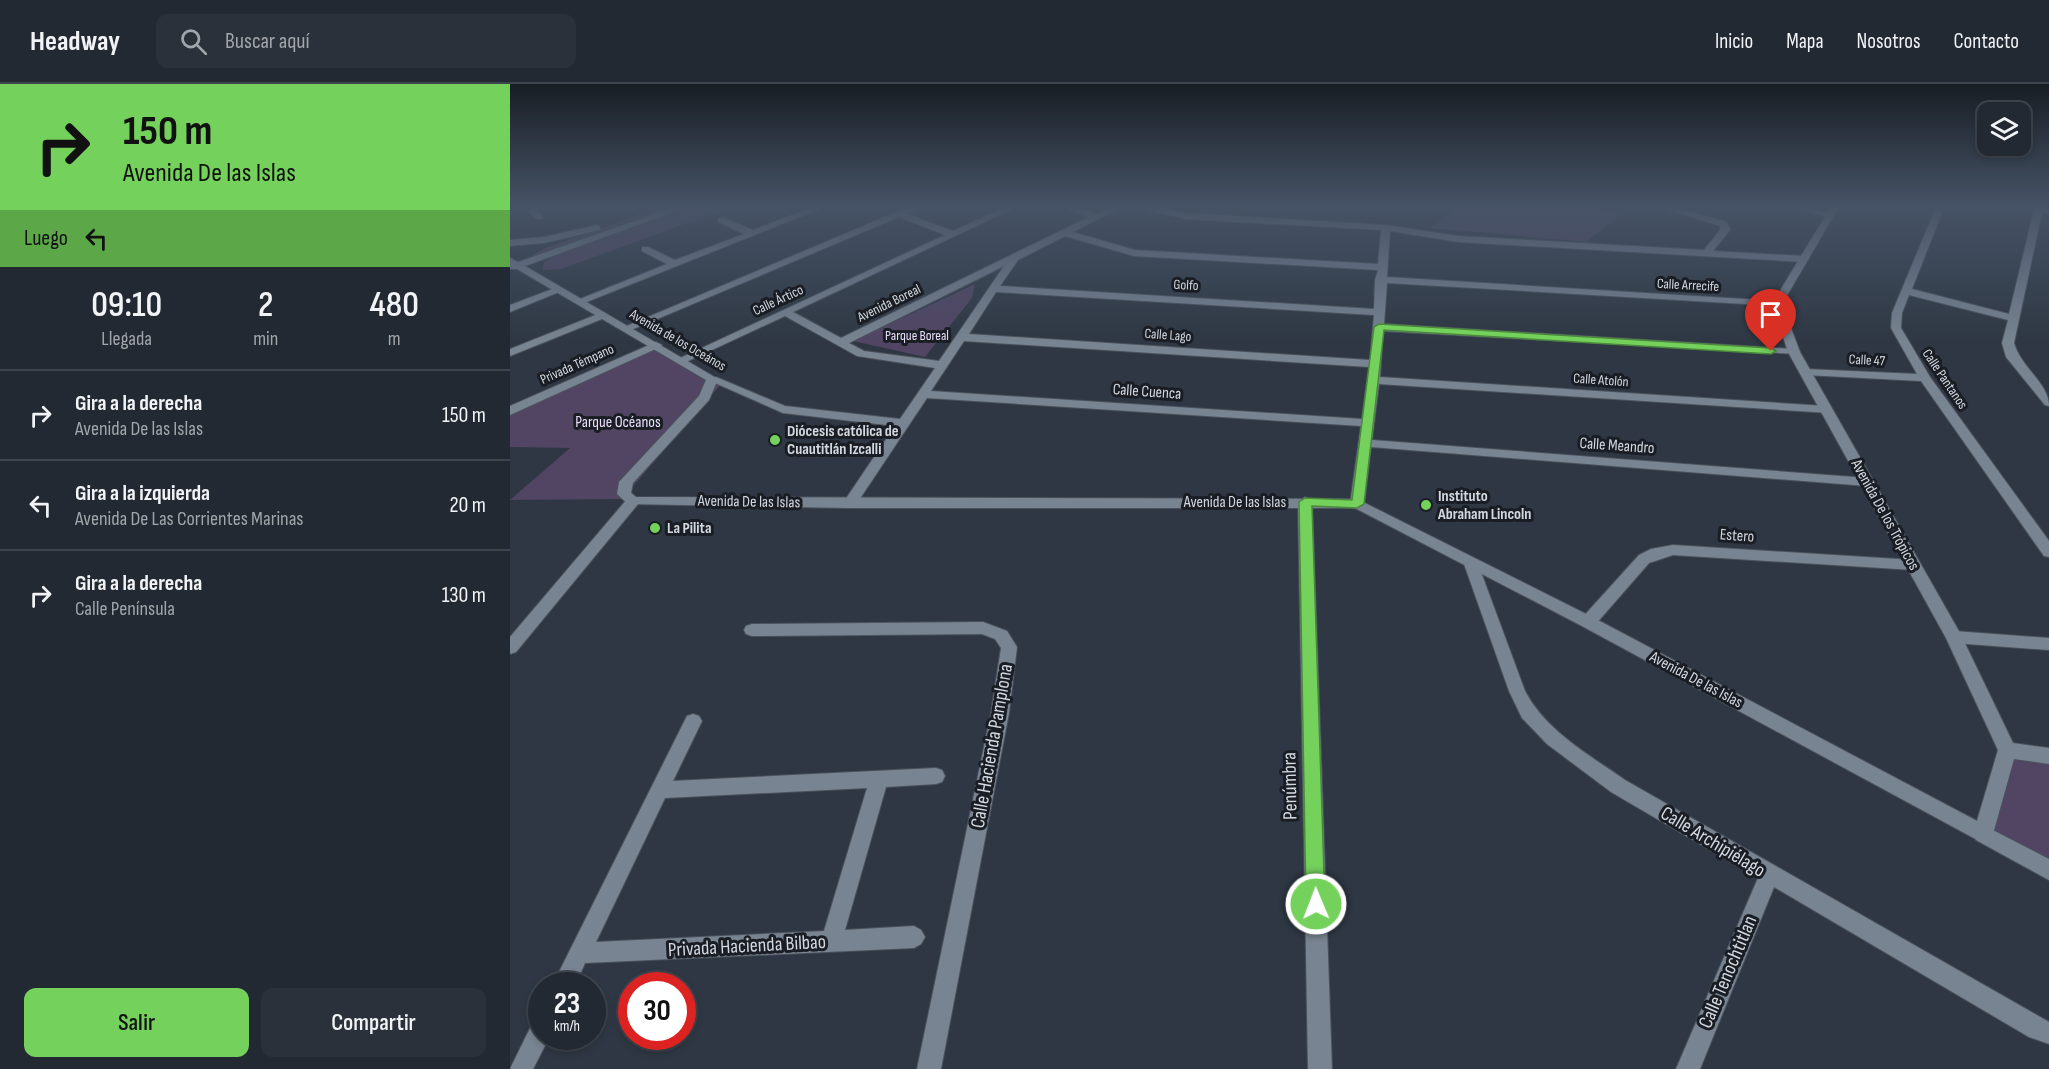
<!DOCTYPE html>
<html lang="es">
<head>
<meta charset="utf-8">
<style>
	:root { --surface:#222932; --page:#2a313a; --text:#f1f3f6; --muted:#a2a6ac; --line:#3f454d; --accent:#74d25c }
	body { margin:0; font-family:"Sofia Sans Condensed",sans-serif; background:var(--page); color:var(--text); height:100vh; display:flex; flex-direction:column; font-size:22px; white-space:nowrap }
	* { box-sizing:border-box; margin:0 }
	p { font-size:20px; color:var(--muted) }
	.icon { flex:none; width:33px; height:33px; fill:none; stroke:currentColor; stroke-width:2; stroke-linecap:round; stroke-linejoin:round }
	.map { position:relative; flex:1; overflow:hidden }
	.panel { display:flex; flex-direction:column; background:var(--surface); width:510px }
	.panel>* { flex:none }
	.guide { background:#74d25c; color:#111; overflow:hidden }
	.fabs { position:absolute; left:1467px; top:18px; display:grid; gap:12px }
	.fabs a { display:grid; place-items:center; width:54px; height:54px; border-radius:12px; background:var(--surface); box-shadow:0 3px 9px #0003,0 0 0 2px var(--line); font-size:30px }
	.speed { position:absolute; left:18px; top:888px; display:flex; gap:12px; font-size:30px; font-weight:700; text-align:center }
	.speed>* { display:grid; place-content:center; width:78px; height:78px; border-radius:50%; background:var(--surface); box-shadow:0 3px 9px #0003,0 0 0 2px var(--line); line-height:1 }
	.speed small { font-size:15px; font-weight:400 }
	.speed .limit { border:9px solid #d22; background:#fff; color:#111 }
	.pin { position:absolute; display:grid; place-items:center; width:51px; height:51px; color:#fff; margin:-62px -26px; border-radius:50% 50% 50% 0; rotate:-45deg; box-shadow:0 0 6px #0007 }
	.pin .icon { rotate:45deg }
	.me { position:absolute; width:66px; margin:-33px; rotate:359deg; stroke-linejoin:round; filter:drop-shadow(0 0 4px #0008) }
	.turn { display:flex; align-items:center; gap:21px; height:126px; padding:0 24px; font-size:27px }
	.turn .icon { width:78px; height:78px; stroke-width:2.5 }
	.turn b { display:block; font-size:42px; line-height:51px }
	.then { display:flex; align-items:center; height:57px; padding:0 24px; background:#0003; gap:12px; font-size:22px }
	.eta { display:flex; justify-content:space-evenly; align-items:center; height:102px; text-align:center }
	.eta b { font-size:36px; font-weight:600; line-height:42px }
	.cta { display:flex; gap:12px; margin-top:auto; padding:12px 24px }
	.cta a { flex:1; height:69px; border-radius:12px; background:var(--accent); color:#111; font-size:24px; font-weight:600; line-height:69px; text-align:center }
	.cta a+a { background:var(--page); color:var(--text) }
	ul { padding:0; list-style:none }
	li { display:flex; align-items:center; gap:18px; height:90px; padding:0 24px; border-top:2px solid var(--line) }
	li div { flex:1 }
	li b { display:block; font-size:22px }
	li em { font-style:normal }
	header { display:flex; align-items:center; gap:36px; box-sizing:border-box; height:84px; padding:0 30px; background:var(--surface); border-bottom:2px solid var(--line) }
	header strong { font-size:28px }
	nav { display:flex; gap:33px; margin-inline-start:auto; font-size:21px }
	.search { width:420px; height:54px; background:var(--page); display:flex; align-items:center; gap:15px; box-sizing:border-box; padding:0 21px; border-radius:12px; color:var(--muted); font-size:22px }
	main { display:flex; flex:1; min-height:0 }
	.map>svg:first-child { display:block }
</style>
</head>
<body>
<header>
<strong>Headway</strong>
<div class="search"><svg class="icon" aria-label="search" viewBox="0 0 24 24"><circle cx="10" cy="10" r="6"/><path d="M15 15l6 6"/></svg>Buscar aquí</div>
<nav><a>Inicio</a><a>Mapa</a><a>Nosotros</a><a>Contacto</a></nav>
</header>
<main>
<section class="panel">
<div class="guide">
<div class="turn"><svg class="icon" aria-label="right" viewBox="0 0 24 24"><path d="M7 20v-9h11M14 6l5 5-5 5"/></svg><div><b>150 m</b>Avenida De las Islas</div></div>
<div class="then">Luego<svg class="icon" aria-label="left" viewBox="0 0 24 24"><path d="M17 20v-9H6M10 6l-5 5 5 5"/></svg></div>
</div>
<div class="eta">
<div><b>09:10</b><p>Llegada</p></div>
<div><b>2</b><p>min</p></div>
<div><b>480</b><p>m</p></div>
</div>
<ul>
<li><svg class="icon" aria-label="right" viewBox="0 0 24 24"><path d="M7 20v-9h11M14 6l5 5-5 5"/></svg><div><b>Gira a la derecha</b><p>Avenida De las Islas</p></div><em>150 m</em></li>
<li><svg class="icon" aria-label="left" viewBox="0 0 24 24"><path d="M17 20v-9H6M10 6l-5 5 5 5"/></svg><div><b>Gira a la izquierda</b><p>Avenida De Las Corrientes Marinas</p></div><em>20 m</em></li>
<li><svg class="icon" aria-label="right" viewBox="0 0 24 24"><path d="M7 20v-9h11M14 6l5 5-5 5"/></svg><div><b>Gira a la derecha</b><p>Calle Península</p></div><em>130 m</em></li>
</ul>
<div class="cta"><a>Salir</a><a>Compartir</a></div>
</section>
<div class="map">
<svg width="1539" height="985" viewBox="0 0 1539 985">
	<rect width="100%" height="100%" fill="#2e3743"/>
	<path fill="#514563" d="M 159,121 L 178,121 L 28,172 L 21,172 L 35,164 Z
		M 185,121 L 227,121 L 51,185 L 33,186 L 34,178 L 44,172 Z
		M 950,121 L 1071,121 L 1110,131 L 1076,158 L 920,144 Z
		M 465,200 L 462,214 L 415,273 L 343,257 Z
		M 148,262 L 212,299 L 112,415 L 0,416 L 60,364 L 0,363 L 0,329 Z
		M 1503,669 L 1539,674 L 1539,783 L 1479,752 Z"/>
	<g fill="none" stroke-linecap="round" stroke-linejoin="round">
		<defs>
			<path id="street" d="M 21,121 L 30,121 L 26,126 L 33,133 L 32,135 L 26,135 L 17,126 Z
				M 115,121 L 125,121 L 126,123 L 122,126 Z
				M 308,121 L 320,121 L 74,219 L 65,217 L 157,180 L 132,167 L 132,163 L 138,163 L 165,176 L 234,150 L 208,138 L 208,134 L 214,134 L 243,146 Z
				M 403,121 L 415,121 L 397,130 L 443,147 L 500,121 L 511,121 L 283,228 L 331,254 L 579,133 L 548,121 L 561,121 L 587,130 L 604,121 L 615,121 L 563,148 L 625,166 L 868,180 L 871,146 L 675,135 L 619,121 L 636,121 L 675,129 L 876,141 L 948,152 L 1194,166 L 1210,146 L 1210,142 L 1143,121 L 1157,121 L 1217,138 L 1220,146 L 1203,167 L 1294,172 L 1299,175 L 1294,178 L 948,158 L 880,147 L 877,193 L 1267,217 L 1272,220 L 1271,222 L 877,199 L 874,240 L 1284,265 L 1290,268 L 1288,270 L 873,247 L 870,293 L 1316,322 L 1322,326 L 1320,329 L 869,300 L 862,356 L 1357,394 L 1364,398 L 1357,402 L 861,363 L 854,420 L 847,425 L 840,420 L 851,342 L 417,314 L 345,422 L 340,424 L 333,419 L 385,342 L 273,329 L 196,295 L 198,293 L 206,293 L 275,322 L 390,335 L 425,284 L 347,272 L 275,232 L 176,278 L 168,278 L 166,276 L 435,151 L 389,133 L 121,246 L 112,244 ZM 555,152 L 624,172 L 868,186 L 865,196 L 864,225 L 490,202 L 508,176 ZM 494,182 L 429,277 L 354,267 L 339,259 ZM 486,208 L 864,231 L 860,276 L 459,250 ZM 454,257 L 859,283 L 852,335 L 421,307 Z
				M 1273,121 L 1289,121 L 1324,131 L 1320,134 Z
				M 1427,121 L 1435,121 L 1402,205 L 1499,230 L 1524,126 L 1510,121 L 1529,121 L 1539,124 L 1539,130 L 1532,128 L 1504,259 C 1511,284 1539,299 1539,322 L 1535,321 L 1496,273 L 1492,259 L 1498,236 L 1399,211 L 1392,229 L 1391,244 L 1420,293 L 1539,457 L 1539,473 L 1534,472 L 1411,297 L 1296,291 L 1290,288 L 1296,285 L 1407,290 L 1381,244 L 1382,229 Z
				M 45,204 L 54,206 L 0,228 L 0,221 Z
				M 93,228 L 98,231 L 97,233 L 0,272 L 0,265 Z
				M 146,258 L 152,261 L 150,263 L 0,331 L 0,322 Z
				M 123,412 L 130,417 L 128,420 L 6,568 L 0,570 L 0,553 L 118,414 Z
				M 795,413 L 802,418 L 822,985 L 798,985 L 788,418 Z
				M 1163,461 L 1404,476 L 1411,481 L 1404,486 L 1163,471 L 1139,479 L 1084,542 L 1072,542 L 1070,538 L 1072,534 L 1129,471 L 1141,465 Z
				M 961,475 L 968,480 L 1015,607 C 1036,647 1078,670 1115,696 L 1539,938 L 1539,960 L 1519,953 L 1264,803 L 1190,985 L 1166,985 L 1248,794 L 1101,708 L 1037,660 L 1012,634 L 999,607 L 954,480 Z
				M 473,538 L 497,547 L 507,563 L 499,629 L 431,985 L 407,985 L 481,629 L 491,564 L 485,555 L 472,550 L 242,552 L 236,550 L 234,546 L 236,542 L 242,540 Z
				M 1444,547 L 1539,554 L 1539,566 L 1444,559 L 1438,557 L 1436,553 L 1438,549 Z
				M 183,630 L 189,632 L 192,637 L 163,697 L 426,684 L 432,686 L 435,692 L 432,698 L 426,700 L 376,703 L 335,846 L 404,842 L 411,846 L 415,853 L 411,860 L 404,864 L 75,879 L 65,902 L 42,902 L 177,632 ZM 357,704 L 314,847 L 86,858 L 155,714 Z
				M 1473,741 L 1539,775 L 1539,796 L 1466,756 L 1463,750 L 1466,744 Z
				M 32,933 L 32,952 L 40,952 L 23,985 L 0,985 L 24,936 Z"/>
			<path id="secondary" d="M 170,121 L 183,121 L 15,182 L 208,295 L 199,316 L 123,399 L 121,409 L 126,413 L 847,415 L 1084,534 L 1467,737 L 1488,666 L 1436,554 L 1278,268 L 1262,220 L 1322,121 L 1330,121 L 1272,220 L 1290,268 L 1450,549 L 1503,659 L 1539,664 L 1539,680 L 1504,675 L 1483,750 L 1480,756 L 1473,759 L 1072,542 L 845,424 L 340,424 L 118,420 L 107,410 L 109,398 L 189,312 L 196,296 L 7,185 L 0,185 L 0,174 L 8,178 Z
				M 87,141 L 90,142 L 90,146 L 34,159 L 0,162 L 0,156 L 34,153 Z"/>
		</defs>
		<use href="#street" stroke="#4b525c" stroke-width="2"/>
		<use href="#secondary" stroke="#4b525c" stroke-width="2"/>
		<use href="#street" fill="#798492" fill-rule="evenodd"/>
		<use href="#secondary" fill="#798492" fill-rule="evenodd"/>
	</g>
	<linearGradient id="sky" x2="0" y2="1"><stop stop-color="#191e25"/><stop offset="0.47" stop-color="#465366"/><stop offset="1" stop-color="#465366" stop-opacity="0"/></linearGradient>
	<rect width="1539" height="259" fill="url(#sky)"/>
	<path fill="#74d25c" stroke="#4b883c" stroke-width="1.5" d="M 869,240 L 1261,264 L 1266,267 L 1261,270 L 874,246 L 854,420 L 847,424 L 802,422 L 815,820 L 812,826 L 806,829 L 799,826 L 796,820 L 789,418 L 795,414 L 842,416 L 864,243 Z"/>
	<g fill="#74d25c" stroke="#1a1e24" stroke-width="2">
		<circle cx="265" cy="356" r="6"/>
		<circle cx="916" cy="421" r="6"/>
		<circle cx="145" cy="444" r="6"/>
	</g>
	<g text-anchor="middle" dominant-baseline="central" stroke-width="6" stroke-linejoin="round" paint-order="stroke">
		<g font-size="14" fill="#d2d8e0" stroke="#1a1e24">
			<text transform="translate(676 201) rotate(3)">Golfo</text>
			<text transform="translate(1178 201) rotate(3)">Calle Arrecife</text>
			<text transform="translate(268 216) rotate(-25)">Calle Ártico</text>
			<text transform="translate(379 219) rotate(-26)">Avenida Boreal</text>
			<text transform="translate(658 251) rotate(4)">Calle Lago</text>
			<text transform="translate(168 256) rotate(30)">Avenida de los Oceános</text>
			<text transform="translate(1357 276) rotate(3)">Calle 47</text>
			<text transform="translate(67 280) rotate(-24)">Privada Témpano</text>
			<text transform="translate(1435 295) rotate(56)">Calle Pantanos</text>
			<text transform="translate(1091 296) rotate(4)">Calle Atolón</text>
		</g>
		<g font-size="14" fill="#e9defb" stroke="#1a1e24">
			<text x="407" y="251">Parque Boreal</text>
		</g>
		<g font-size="16" fill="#d2d8e0" stroke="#1a1e24">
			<text transform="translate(637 308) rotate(4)">Calle Cuenca</text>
			<text transform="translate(1107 362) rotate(4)">Calle Meandro</text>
			<text transform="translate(239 418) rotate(1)">Avenida De las Islas</text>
			<text x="725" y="418">Avenida De las Islas</text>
			<text transform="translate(1375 431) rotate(61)">Avenida De los Trópicos</text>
			<text transform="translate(1227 452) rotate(4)">Estero</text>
			<text transform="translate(1186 596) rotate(28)">Avenida De las Islas</text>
		</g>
		<g font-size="16" fill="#e9defb" stroke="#1a1e24">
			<text x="108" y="338">Parque Océanos</text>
		</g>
		<g font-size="16" font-weight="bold" fill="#d2d8e0" stroke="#1a1e24" text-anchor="start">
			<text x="277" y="347">Diócesis católica de<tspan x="277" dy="18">Cuautitlán Izcalli</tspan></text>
			<text x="928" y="412">Instituto<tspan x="928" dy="18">Abraham Lincoln</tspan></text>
			<text x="157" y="444">La Pilita</text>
		</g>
		<g font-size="20" fill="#d2d8e0" stroke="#1a1e24">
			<text transform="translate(482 662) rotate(-80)">Calle Hacienda Pamplona</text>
			<text transform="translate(780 702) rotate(-91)">Penúmbra</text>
			<text transform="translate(1203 758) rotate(31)">Calle Archipiélago</text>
			<text transform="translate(237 862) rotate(-3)">Privada Hacienda Bilbao</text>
			<text transform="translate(1218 888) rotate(-67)">Calle Tenochtitlan</text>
		</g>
	</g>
</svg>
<div class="fabs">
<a><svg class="icon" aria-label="layers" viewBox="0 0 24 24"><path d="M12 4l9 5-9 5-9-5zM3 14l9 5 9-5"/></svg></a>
</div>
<div class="speed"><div>23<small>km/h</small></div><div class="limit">30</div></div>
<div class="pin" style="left:1261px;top:267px;background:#d93025"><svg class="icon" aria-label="arrive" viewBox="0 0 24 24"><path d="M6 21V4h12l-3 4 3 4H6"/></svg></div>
<svg class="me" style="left:806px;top:820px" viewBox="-20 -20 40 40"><circle r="17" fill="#74d25c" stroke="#fff" stroke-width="3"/><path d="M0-11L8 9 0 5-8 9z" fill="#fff"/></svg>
</div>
</main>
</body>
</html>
